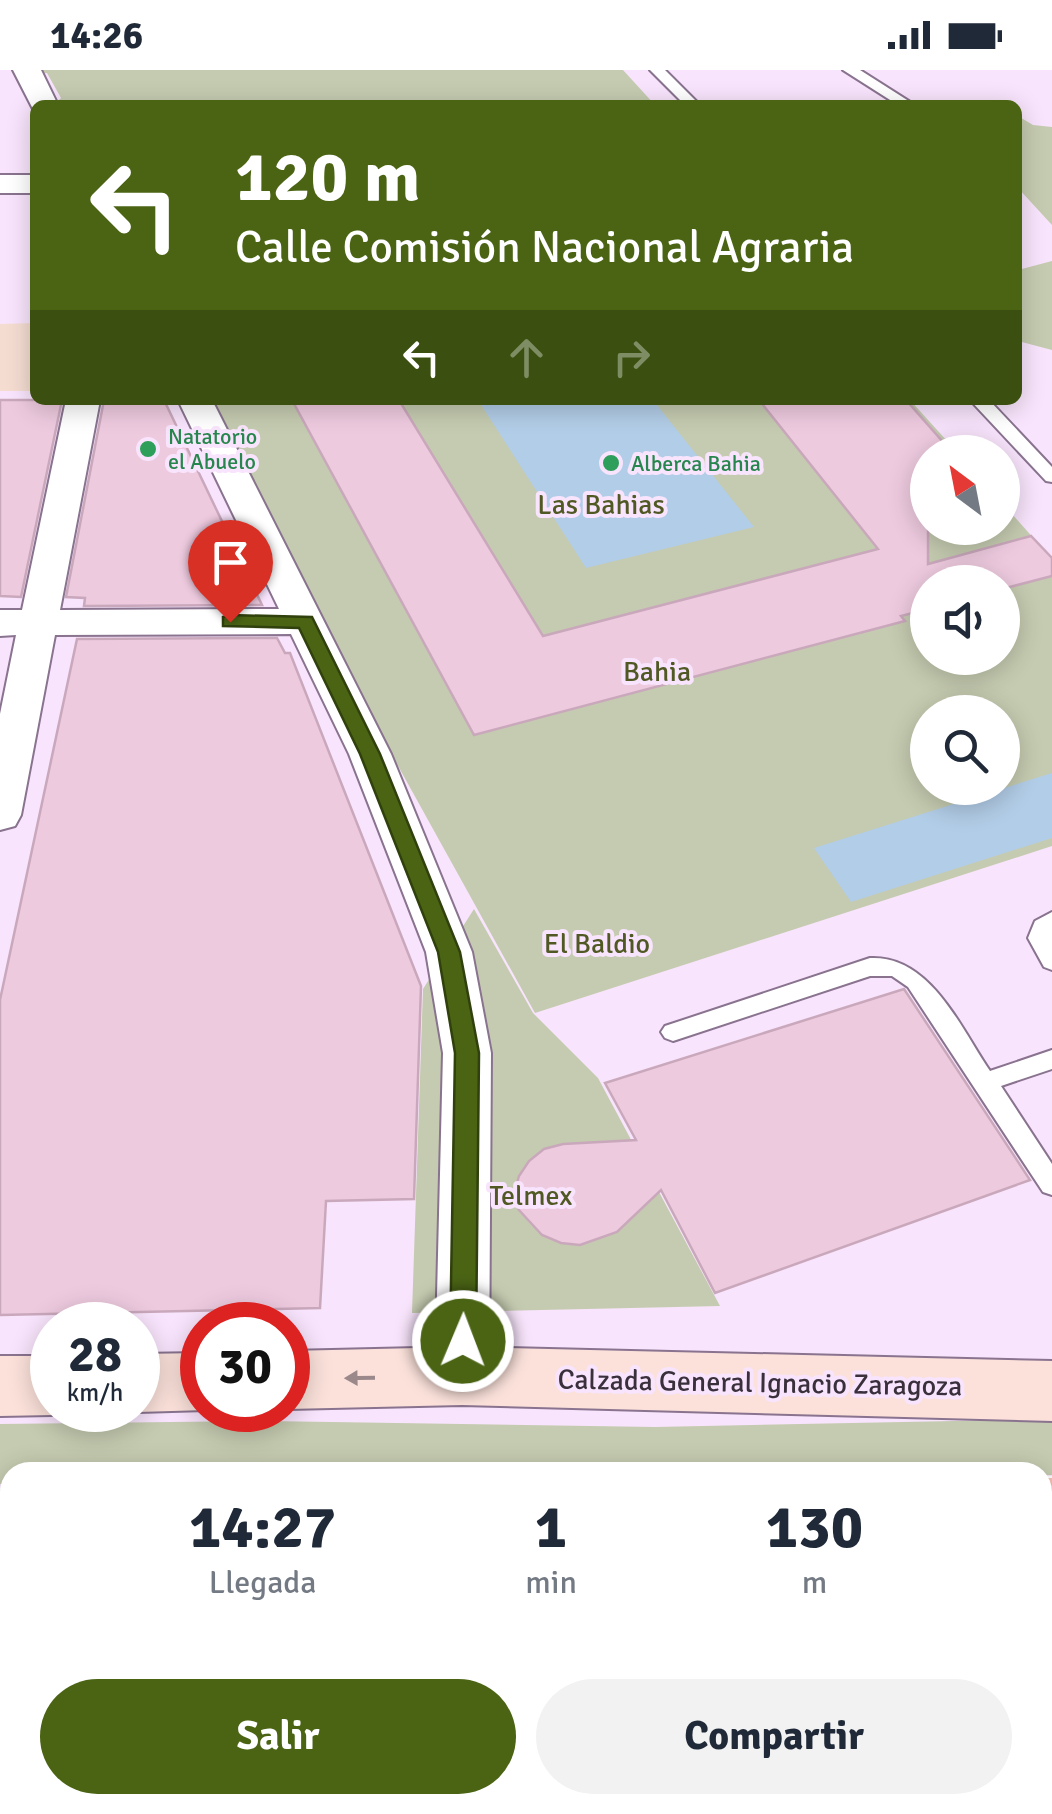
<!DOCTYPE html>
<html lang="es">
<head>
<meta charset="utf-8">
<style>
	:root { --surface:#fff; --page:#f2f2f3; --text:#1f2937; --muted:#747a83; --accent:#4a6414 }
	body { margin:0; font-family:Signika,sans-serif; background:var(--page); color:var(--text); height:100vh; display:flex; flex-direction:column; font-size:38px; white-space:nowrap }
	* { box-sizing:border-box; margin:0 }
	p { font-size:32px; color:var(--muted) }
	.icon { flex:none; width:55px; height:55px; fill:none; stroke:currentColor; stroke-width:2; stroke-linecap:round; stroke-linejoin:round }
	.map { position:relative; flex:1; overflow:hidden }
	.details { position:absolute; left:0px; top:1392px; width:1052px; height:352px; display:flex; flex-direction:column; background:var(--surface); border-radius:30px 30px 0 0; box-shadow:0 5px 25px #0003 }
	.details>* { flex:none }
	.guide { position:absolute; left:30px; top:30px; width:992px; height:305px; border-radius:15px; box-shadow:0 5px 25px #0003; background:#4a6414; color:#fff; overflow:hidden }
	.needle { width:65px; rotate:328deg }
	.tools { position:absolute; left:910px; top:365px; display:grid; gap:20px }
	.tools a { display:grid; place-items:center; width:110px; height:110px; border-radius:50%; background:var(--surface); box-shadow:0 5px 25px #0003; font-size:50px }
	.speed { position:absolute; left:30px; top:1232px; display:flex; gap:20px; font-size:50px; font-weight:700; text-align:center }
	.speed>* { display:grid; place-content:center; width:130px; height:130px; border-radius:50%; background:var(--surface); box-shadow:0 5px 25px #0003; line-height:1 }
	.speed small { font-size:25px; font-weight:400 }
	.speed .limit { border:15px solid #d22; background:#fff; color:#111 }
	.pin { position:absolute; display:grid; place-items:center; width:85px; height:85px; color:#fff; margin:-102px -42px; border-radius:50% 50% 50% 0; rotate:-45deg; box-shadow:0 0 10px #0007 }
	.pin .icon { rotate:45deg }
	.me { position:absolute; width:110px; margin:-55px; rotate:1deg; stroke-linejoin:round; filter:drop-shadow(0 0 8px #0008) }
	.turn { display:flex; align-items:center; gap:35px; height:210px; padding:0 40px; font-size:45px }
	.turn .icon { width:130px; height:130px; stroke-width:2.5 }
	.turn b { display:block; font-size:70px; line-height:85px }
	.lanes { display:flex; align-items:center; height:95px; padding:0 40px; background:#0003; justify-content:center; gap:50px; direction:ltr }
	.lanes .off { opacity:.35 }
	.eta { display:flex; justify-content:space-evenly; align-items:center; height:170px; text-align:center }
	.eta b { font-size:60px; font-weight:800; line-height:70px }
	.action { display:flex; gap:20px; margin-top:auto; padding:20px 40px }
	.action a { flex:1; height:115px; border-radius:60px; background:var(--accent); color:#fff; font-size:40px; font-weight:800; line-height:115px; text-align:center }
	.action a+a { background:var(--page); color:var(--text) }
	.status { display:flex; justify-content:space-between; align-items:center; height:70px; padding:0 50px; background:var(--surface); direction:ltr }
	.status svg { height:28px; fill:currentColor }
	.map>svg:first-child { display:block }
</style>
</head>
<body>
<div class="status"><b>14:26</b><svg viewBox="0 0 49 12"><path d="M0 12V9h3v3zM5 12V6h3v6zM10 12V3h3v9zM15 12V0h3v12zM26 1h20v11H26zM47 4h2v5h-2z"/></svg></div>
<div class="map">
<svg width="1052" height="1744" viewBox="0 0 1052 1744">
	<rect width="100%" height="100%" fill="#f8e4fc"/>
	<path fill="#f4dcd1" d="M 35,253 L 35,321 L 0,321 L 0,254 Z"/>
	<path fill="#c5cbb0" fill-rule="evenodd" d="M 30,0 L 623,0 L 655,35 L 54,35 L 61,28 L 47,3 L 32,5 Z
		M 1018,46 L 1033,55 L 1052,57 L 1052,155 L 1018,118 Z
		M 1052,191 L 1052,280 L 1018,271 L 1018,200 Z
		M 205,330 L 910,330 L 957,382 L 928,382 L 928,458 L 1002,458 L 1003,434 L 1052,489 L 1052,776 L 535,943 L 397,694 ZM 928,512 L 1002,512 L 1002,588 L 928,588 ZM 928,642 L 1002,642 L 1002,718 L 928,718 Z
		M 474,839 L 533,943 L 598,1008 L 720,1236 L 412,1243 L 423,919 Z
		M 1052,1349 L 1052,1405 L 10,1402 L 10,1414 L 0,1414 L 0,1354 L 266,1351 L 655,1357 Z
		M 1042,1492 L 1052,1493 L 1052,1744 L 0,1744 L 0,1504 L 10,1504 L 10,1735 L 1042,1735 Z"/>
	<path fill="#b2cde7" d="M 478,330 L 653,330 L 754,457 L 586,498 Z
		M 1052,703 L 1052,768 L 851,832 L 814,778 Z"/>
	<path fill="#eecadf" stroke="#caa8bc" stroke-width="2.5" d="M 0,330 L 62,330 L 21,527 L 0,526 Z
		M 104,330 L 164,330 L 262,535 L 84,536 L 85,528 L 66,527 Z
		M 292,330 L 399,330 L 543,566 L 878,479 L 759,330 L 906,330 L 950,380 L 928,382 L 928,494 L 1031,466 L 1052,488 L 1052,506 L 1002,519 L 1002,512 L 928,512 L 928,539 L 901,546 L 905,551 L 474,665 Z
		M 277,568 L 285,583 L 290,583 L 421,916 L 414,1129 L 326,1131 L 320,1238 L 0,1245 L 0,930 L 77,569 Z
		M 904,919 L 1030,1110 L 715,1223 L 661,1120 L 617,1162 L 580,1175 L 561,1173 L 542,1165 L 518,1139 L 514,1123 L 519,1106 L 529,1091 L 544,1079 L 563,1074 L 636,1070 L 605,1013 Z"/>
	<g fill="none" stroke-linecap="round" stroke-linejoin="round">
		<defs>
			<path id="service" d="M 650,0 L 665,0 L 700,35 L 685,35 Z
				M 843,0 L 860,0 L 915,35 L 898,35 Z
				M 970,330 L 989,330 L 1052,397 L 1052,412 L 1046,411 Z
				M 1052,842 L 1052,900 L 1044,897 L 1028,868 L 1035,851 Z
				M 870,888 C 930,885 960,957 990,1001 L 1052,980 L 1052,999 L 1001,1016 L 1052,1094 L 1052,1125 L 1043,1122 L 908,917 L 892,906 L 870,906 L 673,971 L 665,968 L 661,962 L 665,956 Z"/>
			<path id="minor" d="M 13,0 L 41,0 L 58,35 L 35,35 L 34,41 Z
				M 0,105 L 35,105 L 35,123 L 0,123 Z
				M 66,330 L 100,330 L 60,540 L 279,539 L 178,330 L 212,330 L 391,684 L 472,882 L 491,983 L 489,1306 L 481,1323 L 462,1330 L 443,1323 L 435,1306 L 443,983 L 426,882 L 349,684 L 291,564 L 55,565 L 21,745 L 15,756 L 0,760 L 0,644 L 16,565 L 0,566 L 0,540 L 22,540 Z"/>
			<path id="secondary" d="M 462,1277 L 1052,1291 L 1052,1351 L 462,1335 L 288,1339 L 288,1281 Z
				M 202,1283 L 202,1340 L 206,1340 L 138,1342 L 131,1340 L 138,1340 L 138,1284 Z
				M 0,1286 L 52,1286 L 52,1340 L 64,1340 L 52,1345 L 0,1346 Z"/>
			<path id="primary" d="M 1042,1408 L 1052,1408 L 1052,1520 L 1042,1524 Z
				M 0,1420 L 10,1420 L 10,1486 L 0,1486 Z
				M 913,1735 L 989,1735 L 991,1744 L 915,1744 Z"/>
		</defs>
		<use href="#service" stroke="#89738f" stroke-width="4"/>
		<use href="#minor" stroke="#89738f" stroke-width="4"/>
		<use href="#secondary" stroke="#89738f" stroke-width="4"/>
		<use href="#primary" stroke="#fff" stroke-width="4"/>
		<use href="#service" fill="#fff" fill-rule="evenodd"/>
		<use href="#minor" fill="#fff" fill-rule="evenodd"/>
		<use href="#secondary" fill="#fbe1da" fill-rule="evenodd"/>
		<use href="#primary" fill="#f7c2b6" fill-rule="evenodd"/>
	</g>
	<defs><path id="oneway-solid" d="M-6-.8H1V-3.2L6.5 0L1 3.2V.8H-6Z" transform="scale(2.5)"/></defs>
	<use fill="#9a888b" href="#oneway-solid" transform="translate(360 1308) rotate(179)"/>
	<path fill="#4a6414" stroke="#30410d" stroke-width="2.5" d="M 230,545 L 312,547 L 380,684 L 460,882 L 479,983 L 476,1271 L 472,1279 L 463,1283 L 454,1279 L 450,1271 L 455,983 L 438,882 L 360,684 L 299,558 L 223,556 L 223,547 Z"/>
	<g fill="#2e9e5b" stroke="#f8e4fc" stroke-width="4">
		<circle cx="148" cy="379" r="10"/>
		<circle cx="611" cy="393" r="10"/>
	</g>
	<g text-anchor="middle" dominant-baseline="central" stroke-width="8" stroke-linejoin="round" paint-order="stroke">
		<g font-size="22" fill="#27864d" stroke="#f8e4fc" text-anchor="start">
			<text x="168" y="366">Natatorio<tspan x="168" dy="25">el Abuelo</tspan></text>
			<text x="631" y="393">Alberca Bahia</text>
		</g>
		<g font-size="28" fill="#505823" stroke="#f8e4fc">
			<text x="601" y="435">Las Bahias</text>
			<text x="657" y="602">Bahia</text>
			<text x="597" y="874">El Baldio</text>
			<text x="531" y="1126">Telmex</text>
		</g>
		<g font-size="28" fill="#39303c" stroke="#f8e4fc">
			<text transform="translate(760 1313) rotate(1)">Calzada General Ignacio Zaragoza</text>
		</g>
	</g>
</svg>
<div class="tools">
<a><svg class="needle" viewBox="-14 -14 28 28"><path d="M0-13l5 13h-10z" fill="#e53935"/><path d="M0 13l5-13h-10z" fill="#747a83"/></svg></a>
<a><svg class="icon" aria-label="sound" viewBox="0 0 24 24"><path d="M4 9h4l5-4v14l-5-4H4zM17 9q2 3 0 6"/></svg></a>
<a><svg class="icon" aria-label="search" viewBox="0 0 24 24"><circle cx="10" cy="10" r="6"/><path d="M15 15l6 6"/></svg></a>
</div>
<div class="speed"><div>28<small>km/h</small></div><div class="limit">30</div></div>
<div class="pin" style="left:230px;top:552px;background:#d93025"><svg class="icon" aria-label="arrive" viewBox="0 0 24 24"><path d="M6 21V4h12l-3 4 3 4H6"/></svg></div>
<svg class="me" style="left:463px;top:1271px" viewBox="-20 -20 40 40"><circle r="17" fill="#4a6414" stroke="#fff" stroke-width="3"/><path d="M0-11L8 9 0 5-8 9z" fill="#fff"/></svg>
<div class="guide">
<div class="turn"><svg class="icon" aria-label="left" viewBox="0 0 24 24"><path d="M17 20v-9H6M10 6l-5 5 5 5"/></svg><div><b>120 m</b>Calle Comisión Nacional Agraria</div></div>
<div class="lanes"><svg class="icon" aria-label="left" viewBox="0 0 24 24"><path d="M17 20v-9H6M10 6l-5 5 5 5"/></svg><svg class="icon off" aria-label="ahead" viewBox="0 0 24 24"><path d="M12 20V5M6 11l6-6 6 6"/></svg><svg class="icon off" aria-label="right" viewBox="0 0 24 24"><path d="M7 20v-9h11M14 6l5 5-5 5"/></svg></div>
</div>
<section class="details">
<div class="eta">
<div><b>14:27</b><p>Llegada</p></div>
<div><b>1</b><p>min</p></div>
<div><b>130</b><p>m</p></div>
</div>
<div class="action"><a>Salir</a><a>Compartir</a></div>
</section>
</div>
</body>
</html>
